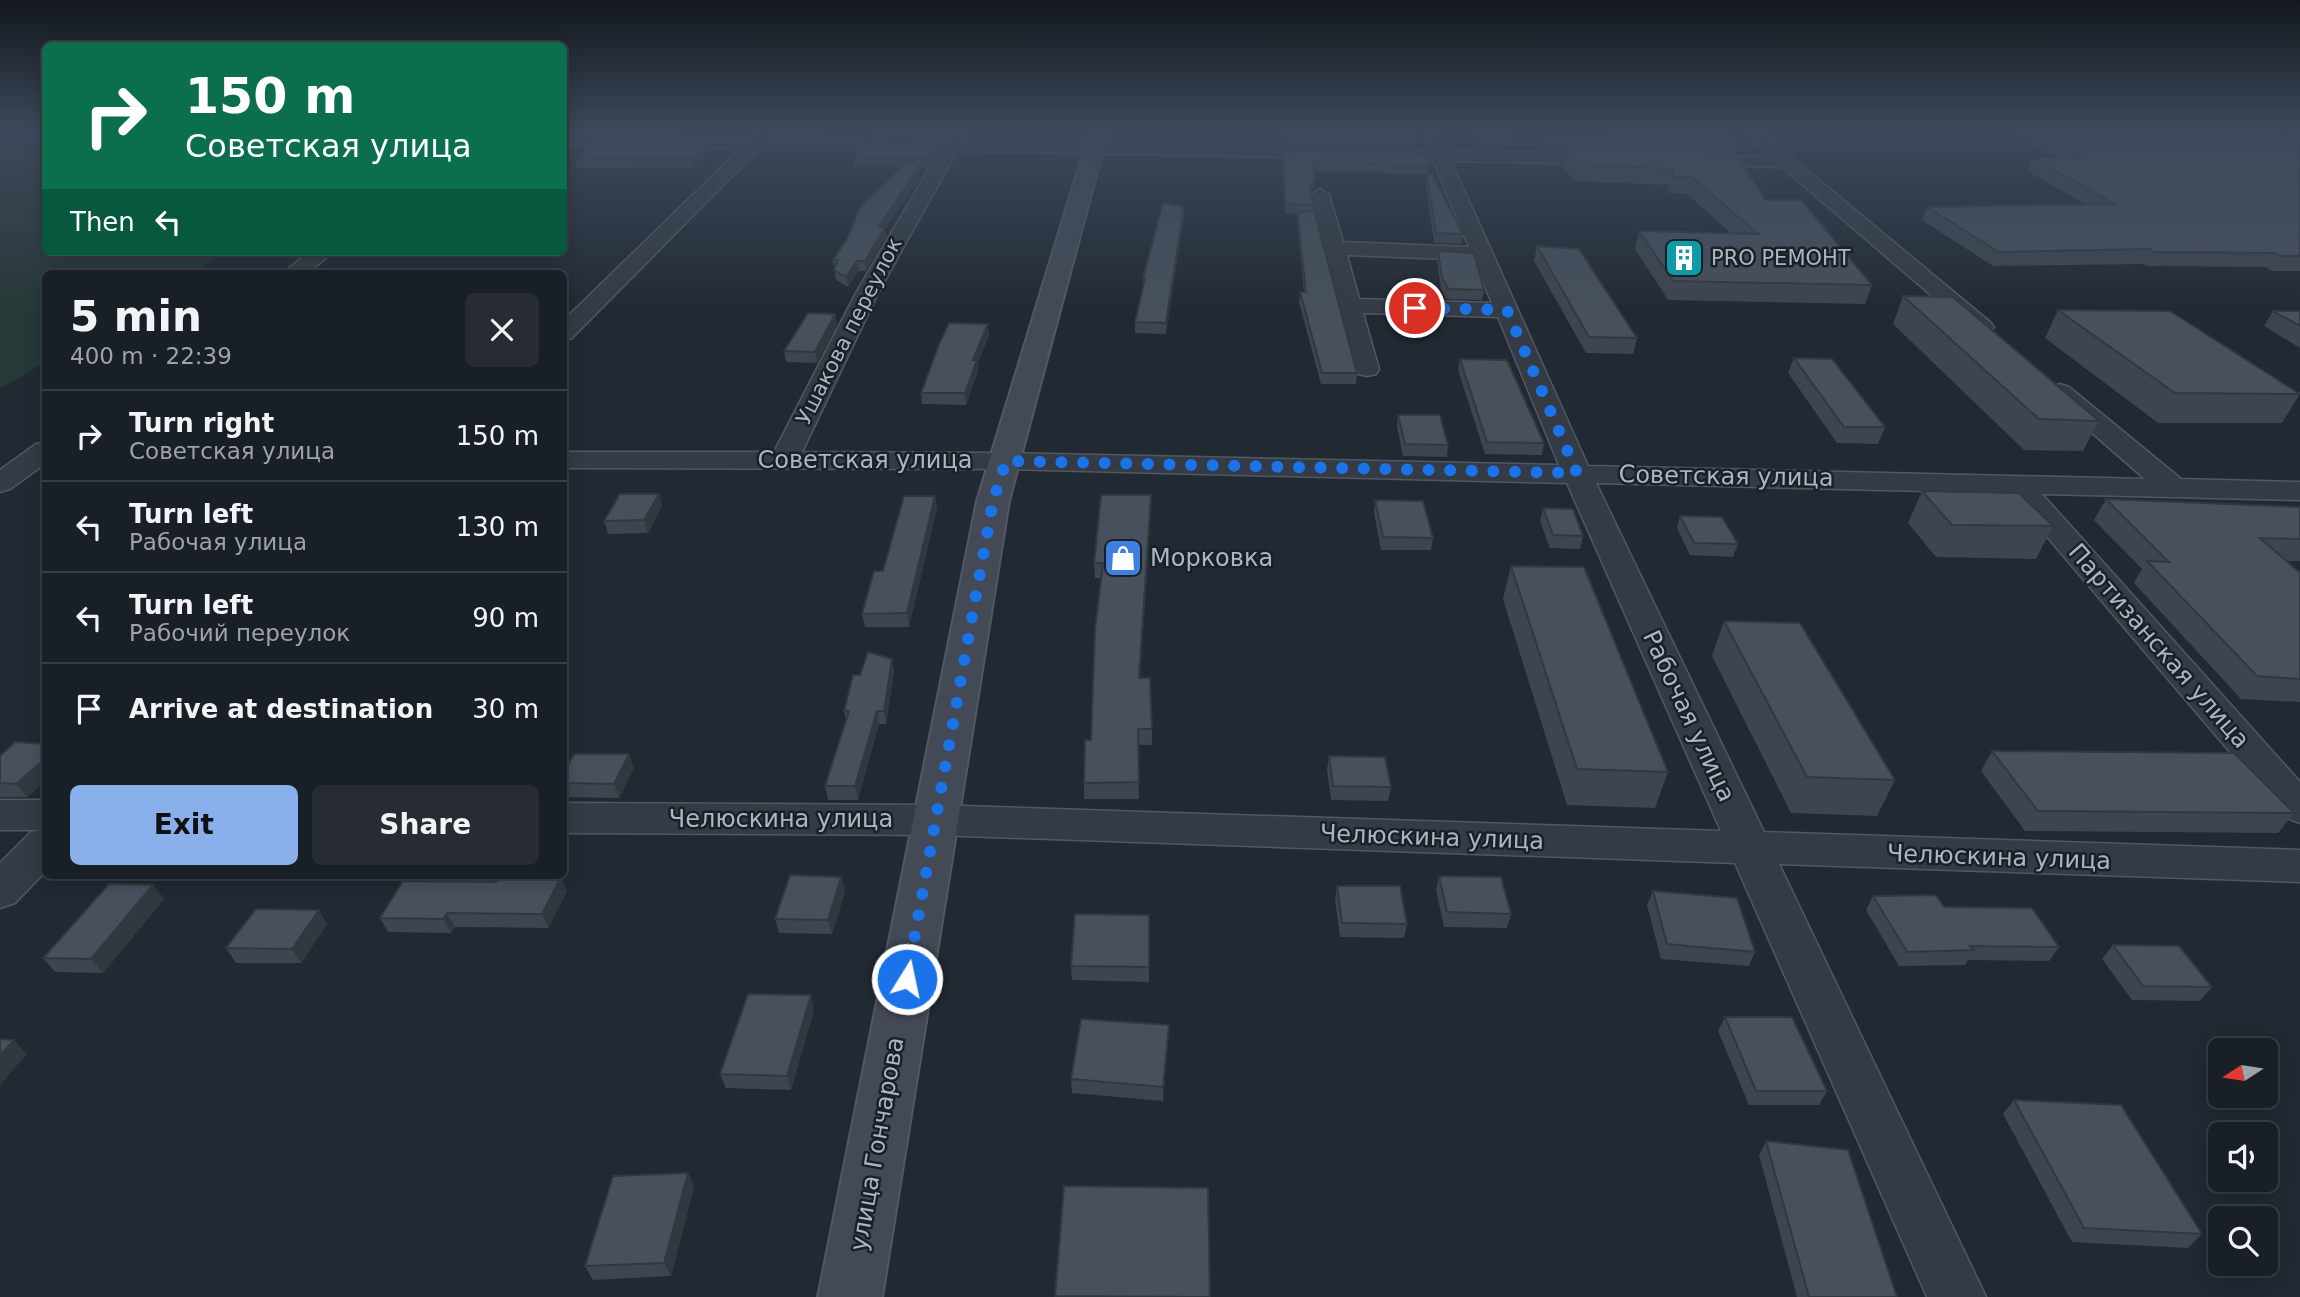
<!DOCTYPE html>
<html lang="en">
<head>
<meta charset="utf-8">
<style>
	:root { --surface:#191f26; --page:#262c32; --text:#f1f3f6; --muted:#9fa2a7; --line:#373d43; --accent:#89b0eb }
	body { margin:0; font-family:"DejaVu Sans",sans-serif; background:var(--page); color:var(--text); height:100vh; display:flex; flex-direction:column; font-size:26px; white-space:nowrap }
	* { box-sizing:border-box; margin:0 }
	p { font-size:23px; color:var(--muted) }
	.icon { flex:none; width:38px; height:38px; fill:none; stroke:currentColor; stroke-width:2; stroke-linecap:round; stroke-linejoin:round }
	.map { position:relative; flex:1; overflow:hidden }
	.details { position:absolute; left:42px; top:270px; width:525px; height:609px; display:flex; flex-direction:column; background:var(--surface); border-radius:10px; box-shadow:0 4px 18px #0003,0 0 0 2px var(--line) }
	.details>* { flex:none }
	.guide { position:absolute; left:42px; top:42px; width:525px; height:214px; border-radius:10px; box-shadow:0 4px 18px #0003,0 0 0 2px var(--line); background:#0b6e4f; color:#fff; overflow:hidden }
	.needle { width:46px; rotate:258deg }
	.tools { position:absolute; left:2208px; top:1038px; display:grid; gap:14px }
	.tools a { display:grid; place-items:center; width:70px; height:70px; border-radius:10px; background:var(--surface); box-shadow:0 4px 18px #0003,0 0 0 2px var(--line); font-size:35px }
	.pin { position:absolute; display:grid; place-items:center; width:60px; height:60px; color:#fff; margin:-30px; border:4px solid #fff; border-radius:50%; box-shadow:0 2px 7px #0007 }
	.me { position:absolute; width:77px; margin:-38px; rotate:10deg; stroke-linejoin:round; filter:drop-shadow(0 0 5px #0008) }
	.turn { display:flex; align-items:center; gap:24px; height:147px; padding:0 28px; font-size:32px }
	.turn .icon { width:91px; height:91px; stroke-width:2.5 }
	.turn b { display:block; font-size:49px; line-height:60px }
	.then { display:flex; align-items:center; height:66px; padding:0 28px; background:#0003; gap:14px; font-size:26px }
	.round { display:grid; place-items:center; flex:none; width:74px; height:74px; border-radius:10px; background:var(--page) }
	.summary { display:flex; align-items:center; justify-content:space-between; height:119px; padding:0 28px }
	h1 { font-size:42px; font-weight:600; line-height:52px }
	.action { display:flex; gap:14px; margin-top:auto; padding:14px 28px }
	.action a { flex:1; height:80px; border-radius:10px; background:var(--accent); color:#111; font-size:28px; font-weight:600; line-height:80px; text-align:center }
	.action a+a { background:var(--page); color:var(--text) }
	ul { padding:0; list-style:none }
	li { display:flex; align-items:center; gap:21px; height:91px; padding:0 28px; border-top:2px solid var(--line) }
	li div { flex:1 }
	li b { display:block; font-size:26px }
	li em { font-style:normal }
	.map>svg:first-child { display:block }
</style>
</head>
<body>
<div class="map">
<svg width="2300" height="1297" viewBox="0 0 2300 1297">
	<rect width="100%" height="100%" fill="#212933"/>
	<path fill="#273838" d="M 0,131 L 45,131 L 46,252 L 227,252 L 192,273 L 46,273 L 45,362 L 0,389 Z"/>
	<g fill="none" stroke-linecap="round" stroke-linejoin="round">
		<defs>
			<path id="street" d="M 759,131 L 771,131 L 773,134 L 770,138 L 946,140 L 952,131 L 968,131 L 963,140 L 1337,148 L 1346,153 L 1337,158 L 957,151 L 878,293 L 802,452 L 1006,453 L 1559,465 L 1498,317 L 1363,313 L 1379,369 L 1376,374 L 1367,376 L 1358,374 L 1355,369 L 1311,195 L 1320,189 L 1329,195 L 1343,242 L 1469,247 L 1433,160 L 1415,159 L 1412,155 L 1415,151 L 1429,150 L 1421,131 L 1437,131 L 1446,150 L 1610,154 L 1619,159 L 1610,164 L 1451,161 L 1588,466 L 2145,479 L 2051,397 L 2047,392 L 2051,387 L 2060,384 L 2069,387 L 2181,479 L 2300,482 L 2300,500 L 2042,494 L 2300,782 L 2300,823 L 2286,818 L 2010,493 L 1596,483 L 1764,832 L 2300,850 L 2300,882 L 1779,864 L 1986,1297 L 1927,1297 L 1735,863 L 935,835 L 564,833 L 564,803 L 935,805 L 1721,831 L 1567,483 L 1006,469 L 564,468 L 564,452 L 774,452 L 856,293 L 940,150 L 760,148 L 572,338 L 564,340 L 564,320 L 741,148 L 564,146 L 564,136 L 751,138 ZM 1347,255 L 1474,260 L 1492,303 L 1359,299 Z
				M 1742,131 L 1760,131 L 1990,322 L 1994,327 L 1990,332 L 1974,332 L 1782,167 L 1694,166 L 1685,161 L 1694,156 L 1770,157 Z
				M 309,252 L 333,252 L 308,273 L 283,273 Z
				M 46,442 L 46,463 L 10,489 L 0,492 L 0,470 L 36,444 Z
				M 0,800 L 46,800 L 46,871 L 15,903 L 0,908 L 0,863 L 31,832 L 39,830 L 0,830 Z"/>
			<path id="secondary" d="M 1090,131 L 1108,131 L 1009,501 L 882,1297 L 818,1297 L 977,501 Z"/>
		</defs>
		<use href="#street" stroke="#525862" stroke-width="3"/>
		<use href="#secondary" stroke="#525862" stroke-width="4"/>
		<use href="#street" fill="#343b44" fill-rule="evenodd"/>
		<use href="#secondary" fill="#434a56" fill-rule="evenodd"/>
	</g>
	<path fill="#3d454f" d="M 615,131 L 756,131 L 750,135 L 615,134 Z
		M 773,131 L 825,131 L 820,136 L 775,135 Z
		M 873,131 L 946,131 L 943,137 L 874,137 Z
		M 1279,131 L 1413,131 L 1416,138 L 1415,146 L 1283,144 Z
		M 1471,131 L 1512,131 L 1518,140 L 1516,148 L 1479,147 Z
		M 1604,131 L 1724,131 L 1738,144 L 1736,153 L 1734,153 L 1766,200 L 1872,285 L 1865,304 L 1668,300 L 1635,249 L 1639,231 L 1731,233 L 1687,194 L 1668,193 L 1669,185 L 1575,181 L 1561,165 L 1565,149 L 1613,150 L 1548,149 L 1543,143 L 1545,135 L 1608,135 Z
		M 2009,131 L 2270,131 L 2300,142 L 2300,271 L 2272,271 L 2266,267 L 2147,266 L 2143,264 L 1993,266 L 1922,220 L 1927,207 L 2086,205 L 2028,171 L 2033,158 L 2056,158 Z
		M 2279,131 L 2300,131 L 2300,140 Z
		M 708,142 L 710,150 L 693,167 L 577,168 L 575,159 Z
		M 935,144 L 935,153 L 927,167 L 920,167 L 920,176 L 885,230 L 886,237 L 866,271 L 859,271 L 848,287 L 836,280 L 833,260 L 902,167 L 855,167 L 854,159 Z
		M 1283,153 L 1428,166 L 1427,174 L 1314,171 L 1314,190 L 1311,193 L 1314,205 L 1313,210 L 1357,373 L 1356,384 L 1321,384 L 1299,302 L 1300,292 L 1304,292 L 1297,222 L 1297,214 L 1285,213 Z
		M 1427,176 L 1463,234 L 1462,244 L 1434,243 L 1426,185 Z
		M 1184,207 L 1184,216 L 1166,334 L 1135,333 L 1135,322 L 1143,288 L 1143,278 Z
		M 1537,246 L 1637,338 L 1633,354 L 1586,353 L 1534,261 Z
		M 1438,251 L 1484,290 L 1482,300 L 1446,299 L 1441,288 L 1437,261 Z
		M 1903,296 L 2099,421 L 2083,451 L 2024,450 L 1893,324 Z
		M 2058,310 L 2300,393 L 2300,394 L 2282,423 L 2158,423 L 2045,338 Z
		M 2273,311 L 2300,311 L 2300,348 L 2264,326 Z
		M 835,314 L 837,325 L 817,363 L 786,362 L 784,351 Z
		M 988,324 L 989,335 L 978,363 L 978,371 L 966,405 L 922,404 L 921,393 Z
		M 1794,358 L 1885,427 L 1878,444 L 1837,443 L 1788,373 Z
		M 1460,359 L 1544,443 L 1542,455 L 1485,454 L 1458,370 Z
		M 1398,415 L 1448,445 L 1447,457 L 1403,456 L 1397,426 Z
		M 1922,491 L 2053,526 L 2036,559 L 1936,557 L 1908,523 Z
		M 659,494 L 662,506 L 648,533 L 608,534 L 604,521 Z
		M 935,496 L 937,508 L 909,627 L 865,627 L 862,614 L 883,571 Z
		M 2106,499 L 2300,507 L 2300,561 L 2286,561 L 2300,573 L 2300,702 L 2241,699 L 2134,583 L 2142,569 L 2094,520 Z
		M 1375,500 L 1433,538 L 1431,550 L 1381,550 L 1374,513 Z
		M 1543,508 L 1583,536 L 1580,549 L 1550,548 L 1540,521 Z
		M 1151,510 L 1140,678 L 1152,729 L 1152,745 L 1138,745 L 1139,799 L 1084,799 L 1084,783 L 1091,740 L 1101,578 L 1095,578 L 1094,563 Z
		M 1680,516 L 1738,544 L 1733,557 L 1690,555 L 1677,528 Z
		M 1511,566 L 1668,772 L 1655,808 L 1567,805 L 1503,599 Z
		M 1724,621 L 1895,780 L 1877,816 L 1791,813 L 1712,656 Z
		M 892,659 L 894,672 L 886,724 L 879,724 L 858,800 L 828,800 L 825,786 L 846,720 L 844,711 Z
		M 46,744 L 46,781 L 27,797 L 0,797 L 0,756 Z
		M 1992,751 L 2294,813 L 2278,833 L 2025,831 L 1981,771 Z
		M 1329,756 L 1391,787 L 1388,801 L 1331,800 L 1327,770 Z
		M 634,768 L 619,798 L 564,797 L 564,772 Z
		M 1439,876 L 1511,914 L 1507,928 L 1444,927 L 1436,890 Z
		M 561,877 L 567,891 L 548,928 L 455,927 L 451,933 L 388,932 L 380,918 L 496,882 Z
		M 841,877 L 845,891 L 832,934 L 779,933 L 775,919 Z
		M 153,885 L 164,899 L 103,973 L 55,972 L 43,958 Z
		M 1337,886 L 1407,924 L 1404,938 L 1340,937 L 1335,900 Z
		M 1653,891 L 1755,952 L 1749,966 L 1661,959 L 1647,905 Z
		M 1873,896 L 1944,907 L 2059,947 L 2049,961 L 1968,960 L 1965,965 L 1899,966 L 1866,910 Z
		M 1149,915 L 1149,982 L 1072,980 L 1071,966 Z
		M 327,924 L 301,963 L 236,963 L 226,948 Z
		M 2113,945 L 2212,987 L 2200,1001 L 2132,1000 L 2102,959 Z
		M 814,1010 L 791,1090 L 726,1088 L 720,1074 Z
		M 1725,1017 L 1827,1091 L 1819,1105 L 1749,1105 L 1718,1031 Z
		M 1168,1039 L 1163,1101 L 1072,1093 L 1071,1079 Z
		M 2014,1100 L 2202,1234 L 2188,1248 L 2072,1242 L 2003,1114 Z
		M 1766,1141 L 1897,1297 L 1797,1297 L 1759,1155 Z
		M 688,1173 L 694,1187 L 671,1276 L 593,1280 L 585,1266 Z
		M 1064,1186 L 1210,1297 L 1055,1297 Z"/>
	<path fill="#323840" d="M 708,142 L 710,150 L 693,167 L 691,159 Z
		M 935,144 L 935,153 L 927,167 L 926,159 Z
		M 919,167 L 920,176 L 885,230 L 886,237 L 866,271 L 865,261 L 879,227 Z
		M 1315,181 L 1314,190 L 1308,196 L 1309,187 Z
		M 1184,207 L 1184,216 L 1166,334 L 1166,323 Z
		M 857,261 L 859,271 L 848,287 L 846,277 Z
		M 835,314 L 837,325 L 817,363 L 815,352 Z
		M 988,324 L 989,335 L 978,363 L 978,371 L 966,405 L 965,393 L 973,360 Z
		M 659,494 L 662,506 L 648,533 L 644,520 Z
		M 1151,495 L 1151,510 L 1139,695 L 1139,678 Z
		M 935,496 L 937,508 L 909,627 L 907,613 Z
		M 892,659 L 894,672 L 886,724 L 884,711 Z
		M 877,711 L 879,724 L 858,800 L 855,786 Z
		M 629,754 L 634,768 L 619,798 L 614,784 Z
		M 46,758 L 46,781 L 27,797 L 16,784 Z
		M 561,877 L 567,891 L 548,928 L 542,914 Z
		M 841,877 L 845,891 L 832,934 L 828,920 Z
		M 153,885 L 164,899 L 103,973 L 91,959 Z
		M 319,910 L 327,924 L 301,963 L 292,949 Z
		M 447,913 L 455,927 L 451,933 L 443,919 Z
		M 811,995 L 814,1010 L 791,1090 L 787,1076 Z
		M 1169,1025 L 1168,1039 L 1163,1101 L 1163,1087 Z
		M 14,1040 L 27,1054 L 0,1085 L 0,1055 Z
		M 688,1173 L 694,1187 L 671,1276 L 664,1263 Z"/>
	<path fill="#47505c" stroke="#323840" stroke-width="2" d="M 1282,131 L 1413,131 L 1416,138 L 1284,135 Z
		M 1477,131 L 1512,131 L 1518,140 L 1480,139 Z
		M 1614,131 L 1724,131 L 1738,144 L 1549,140 L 1545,135 L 1618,135 Z
		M 2035,131 L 2270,131 L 2300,142 L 2300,256 L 2280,256 L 2274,253 L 2154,252 L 2150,249 L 1999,252 L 1927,207 L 2115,204 L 2033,158 L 2083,158 Z
		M 596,141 L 708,142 L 691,159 L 575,159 Z
		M 863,143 L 935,144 L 926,159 L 854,159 Z
		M 1565,149 L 1734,152 L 1766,200 L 1801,200 L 1872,285 L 1673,281 L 1639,231 L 1758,234 L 1692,177 L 1673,177 L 1673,169 L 1578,164 Z
		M 1288,151 L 1422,153 L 1428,166 L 1313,162 L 1315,181 L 1309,187 L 1314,205 L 1285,204 L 1283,153 L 1289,153 Z
		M 910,159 L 919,167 L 879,227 L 885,227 L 865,261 L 857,261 L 846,277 L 834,270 L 838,260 L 833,260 L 848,237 L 860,207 Z
		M 1432,174 L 1463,234 L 1436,233 L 1427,176 Z
		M 1163,203 L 1184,207 L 1166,323 L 1135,322 L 1145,278 L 1143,278 Z
		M 1314,210 L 1357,373 L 1322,373 L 1300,292 L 1306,292 L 1297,213 Z
		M 1537,246 L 1579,249 L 1637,338 L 1589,337 Z
		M 1438,251 L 1474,253 L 1484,290 L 1448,289 L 1442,277 Z
		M 1903,296 L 1953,297 L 2099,421 L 2039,419 Z
		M 2058,310 L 2170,311 L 2300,394 L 2175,393 Z
		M 2273,311 L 2300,311 L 2300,326 Z
		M 808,313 L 835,314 L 815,352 L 784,351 Z
		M 949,323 L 988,324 L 973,360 L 977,360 L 965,393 L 921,393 L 940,342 Z
		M 1794,358 L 1832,359 L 1885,427 L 1844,427 Z
		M 1460,359 L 1507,360 L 1544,443 L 1487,442 Z
		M 1398,415 L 1440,415 L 1448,445 L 1405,444 Z
		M 1922,491 L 2019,493 L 2053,526 L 1952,525 Z
		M 620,494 L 659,494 L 644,520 L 604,521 Z
		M 1101,495 L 1151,495 L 1139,678 L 1150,678 L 1152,729 L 1138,729 L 1139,782 L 1084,783 L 1085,740 L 1091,740 L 1095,629 L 1103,563 L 1094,563 Z
		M 904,496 L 935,496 L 907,613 L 862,614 L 874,571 L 883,571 Z
		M 2106,499 L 2300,507 L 2300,539 L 2260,538 L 2300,573 L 2300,679 L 2257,676 L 2147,561 L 2169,562 Z
		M 1375,500 L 1423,501 L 1433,538 L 1383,537 Z
		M 1543,508 L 1573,509 L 1583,536 L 1553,535 Z
		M 1680,516 L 1722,517 L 1738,544 L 1694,543 Z
		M 1511,566 L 1584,567 L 1668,772 L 1577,769 Z
		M 1724,621 L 1800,623 L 1895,780 L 1807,777 Z
		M 868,652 L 892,659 L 884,711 L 877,711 L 855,786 L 825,786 L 849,711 L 844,711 L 853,675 L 860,675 Z
		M 15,742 L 46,744 L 46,758 L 16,784 L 0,783 L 0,756 Z
		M 1992,751 L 2234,753 L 2294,813 L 2038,811 Z
		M 574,754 L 629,754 L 614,784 L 564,783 L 564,772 Z
		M 1329,756 L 1385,757 L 1391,787 L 1333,786 Z
		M 790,875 L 841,877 L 828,920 L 775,919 Z
		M 499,876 L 561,877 L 542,914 L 447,913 L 443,919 L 380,918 L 403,881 L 496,882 Z
		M 1439,876 L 1501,877 L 1511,914 L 1447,912 Z
		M 109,884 L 153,885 L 91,959 L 43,958 Z
		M 1337,886 L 1400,886 L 1407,924 L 1342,923 Z
		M 1653,891 L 1737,898 L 1755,952 L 1667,944 Z
		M 1936,895 L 1944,907 L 2032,908 L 2059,947 L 1970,946 L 1974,950 L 1907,952 L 1873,896 Z
		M 256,909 L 319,910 L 292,949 L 226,948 Z
		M 1075,914 L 1149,915 L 1149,967 L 1071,966 Z
		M 2113,945 L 2179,946 L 2212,987 L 2143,986 Z
		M 748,994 L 811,995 L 787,1076 L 720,1074 Z
		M 1725,1017 L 1792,1017 L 1827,1091 L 1756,1091 Z
		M 1081,1019 L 1169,1025 L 1163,1087 L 1071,1079 Z
		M 0,1039 L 14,1040 L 0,1055 Z
		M 2014,1100 L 2121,1105 L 2202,1234 L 2084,1228 Z
		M 1766,1141 L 1848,1150 L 1897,1297 L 1809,1297 Z
		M 688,1173 L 664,1263 L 585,1266 L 613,1176 Z
		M 1064,1186 L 1208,1188 L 1210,1297 L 1055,1296 Z"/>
	<linearGradient id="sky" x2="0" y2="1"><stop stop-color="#12171c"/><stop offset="0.42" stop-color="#3d495b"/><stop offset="1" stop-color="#3d495b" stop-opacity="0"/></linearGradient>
	<rect width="2300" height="313" fill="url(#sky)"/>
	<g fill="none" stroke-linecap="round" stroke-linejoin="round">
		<path stroke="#1a73e8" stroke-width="12" stroke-dasharray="0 21.6" d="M 907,979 L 993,501 L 1006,461 L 1577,473 L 1507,310 L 1415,308"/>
	</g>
	<defs>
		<symbol id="building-square" viewBox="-11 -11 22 22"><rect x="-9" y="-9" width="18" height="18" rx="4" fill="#0f9aa8" stroke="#1a2028"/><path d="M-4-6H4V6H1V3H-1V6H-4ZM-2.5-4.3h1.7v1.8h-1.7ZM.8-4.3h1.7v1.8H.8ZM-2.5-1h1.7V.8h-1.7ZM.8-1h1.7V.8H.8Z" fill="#fff"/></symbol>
		<symbol id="shop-square" viewBox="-11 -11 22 22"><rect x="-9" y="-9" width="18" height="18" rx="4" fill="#3f7fe0" stroke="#1a2028"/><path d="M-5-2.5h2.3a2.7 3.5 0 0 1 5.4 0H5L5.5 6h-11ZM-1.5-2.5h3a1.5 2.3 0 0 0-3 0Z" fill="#fff"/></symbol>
	</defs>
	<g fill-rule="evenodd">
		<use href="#building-square" x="1662" y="236" width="44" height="44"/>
		<use href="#shop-square" x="1101" y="536" width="44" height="44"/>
	</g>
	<g text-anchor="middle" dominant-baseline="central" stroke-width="5" stroke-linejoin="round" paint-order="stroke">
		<g font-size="21" fill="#aeb5c1" stroke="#1a2028" text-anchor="start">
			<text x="1711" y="258">PRO РЕМОНТ</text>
		</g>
		<g font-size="21" fill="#aeb5c1" stroke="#1a2028">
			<text transform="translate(849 331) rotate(-63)">Ушакова переулок</text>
		</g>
		<g font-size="24" fill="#aeb5c1" stroke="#1a2028">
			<text x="865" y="460">Советская улица</text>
			<text transform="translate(1726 476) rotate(1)">Советская улица</text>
			<text transform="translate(2159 646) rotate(49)">Партизанская улица</text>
			<text transform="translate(1689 716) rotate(65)">Рабочая улица</text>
			<text x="781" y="819">Челюскина улица</text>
			<text transform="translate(1432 837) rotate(2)">Челюскина улица</text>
			<text transform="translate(1999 857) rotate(2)">Челюскина улица</text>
			<text transform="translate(877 1144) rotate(-80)">улица Гончарова</text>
		</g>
		<g font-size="24" fill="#aeb5c1" stroke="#1a2028" text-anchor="start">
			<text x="1150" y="558">Морковка</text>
		</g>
	</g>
</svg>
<div class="tools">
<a><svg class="needle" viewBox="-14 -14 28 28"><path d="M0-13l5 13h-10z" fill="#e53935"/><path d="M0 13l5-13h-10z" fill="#9fa2a7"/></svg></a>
<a><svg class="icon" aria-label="sound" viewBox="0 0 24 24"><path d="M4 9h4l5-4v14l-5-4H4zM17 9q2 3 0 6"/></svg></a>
<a><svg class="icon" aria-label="search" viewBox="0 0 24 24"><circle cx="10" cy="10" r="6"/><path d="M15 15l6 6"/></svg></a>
</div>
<div class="pin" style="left:1415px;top:308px;background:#d93025"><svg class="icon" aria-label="arrive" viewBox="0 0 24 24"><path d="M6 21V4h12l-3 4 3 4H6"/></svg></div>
<svg class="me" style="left:907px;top:979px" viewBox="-20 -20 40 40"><circle r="17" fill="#1a73e8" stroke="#fff" stroke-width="3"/><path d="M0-11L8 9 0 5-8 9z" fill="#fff"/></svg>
<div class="guide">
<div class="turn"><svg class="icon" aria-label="right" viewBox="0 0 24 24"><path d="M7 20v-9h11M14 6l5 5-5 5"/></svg><div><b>150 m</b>Советская улица</div></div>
<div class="then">Then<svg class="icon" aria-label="left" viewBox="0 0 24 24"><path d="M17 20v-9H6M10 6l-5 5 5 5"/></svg></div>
</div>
<section class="details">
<div class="summary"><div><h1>5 min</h1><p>400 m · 22:39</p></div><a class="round"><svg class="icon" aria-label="close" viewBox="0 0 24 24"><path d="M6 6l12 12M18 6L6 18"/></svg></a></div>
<ul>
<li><svg class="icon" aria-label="right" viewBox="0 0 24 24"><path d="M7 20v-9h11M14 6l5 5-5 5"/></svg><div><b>Turn right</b><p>Советская улица</p></div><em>150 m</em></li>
<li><svg class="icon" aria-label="left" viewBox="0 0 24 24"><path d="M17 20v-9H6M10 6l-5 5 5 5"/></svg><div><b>Turn left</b><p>Рабочая улица</p></div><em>130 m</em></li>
<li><svg class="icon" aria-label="left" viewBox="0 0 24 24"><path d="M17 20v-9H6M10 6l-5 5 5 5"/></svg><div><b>Turn left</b><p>Рабочий переулок</p></div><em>90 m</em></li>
<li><svg class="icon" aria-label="arrive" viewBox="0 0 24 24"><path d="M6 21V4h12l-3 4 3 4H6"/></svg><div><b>Arrive at destination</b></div><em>30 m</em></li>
</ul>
<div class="action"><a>Exit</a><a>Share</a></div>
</section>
</div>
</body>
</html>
